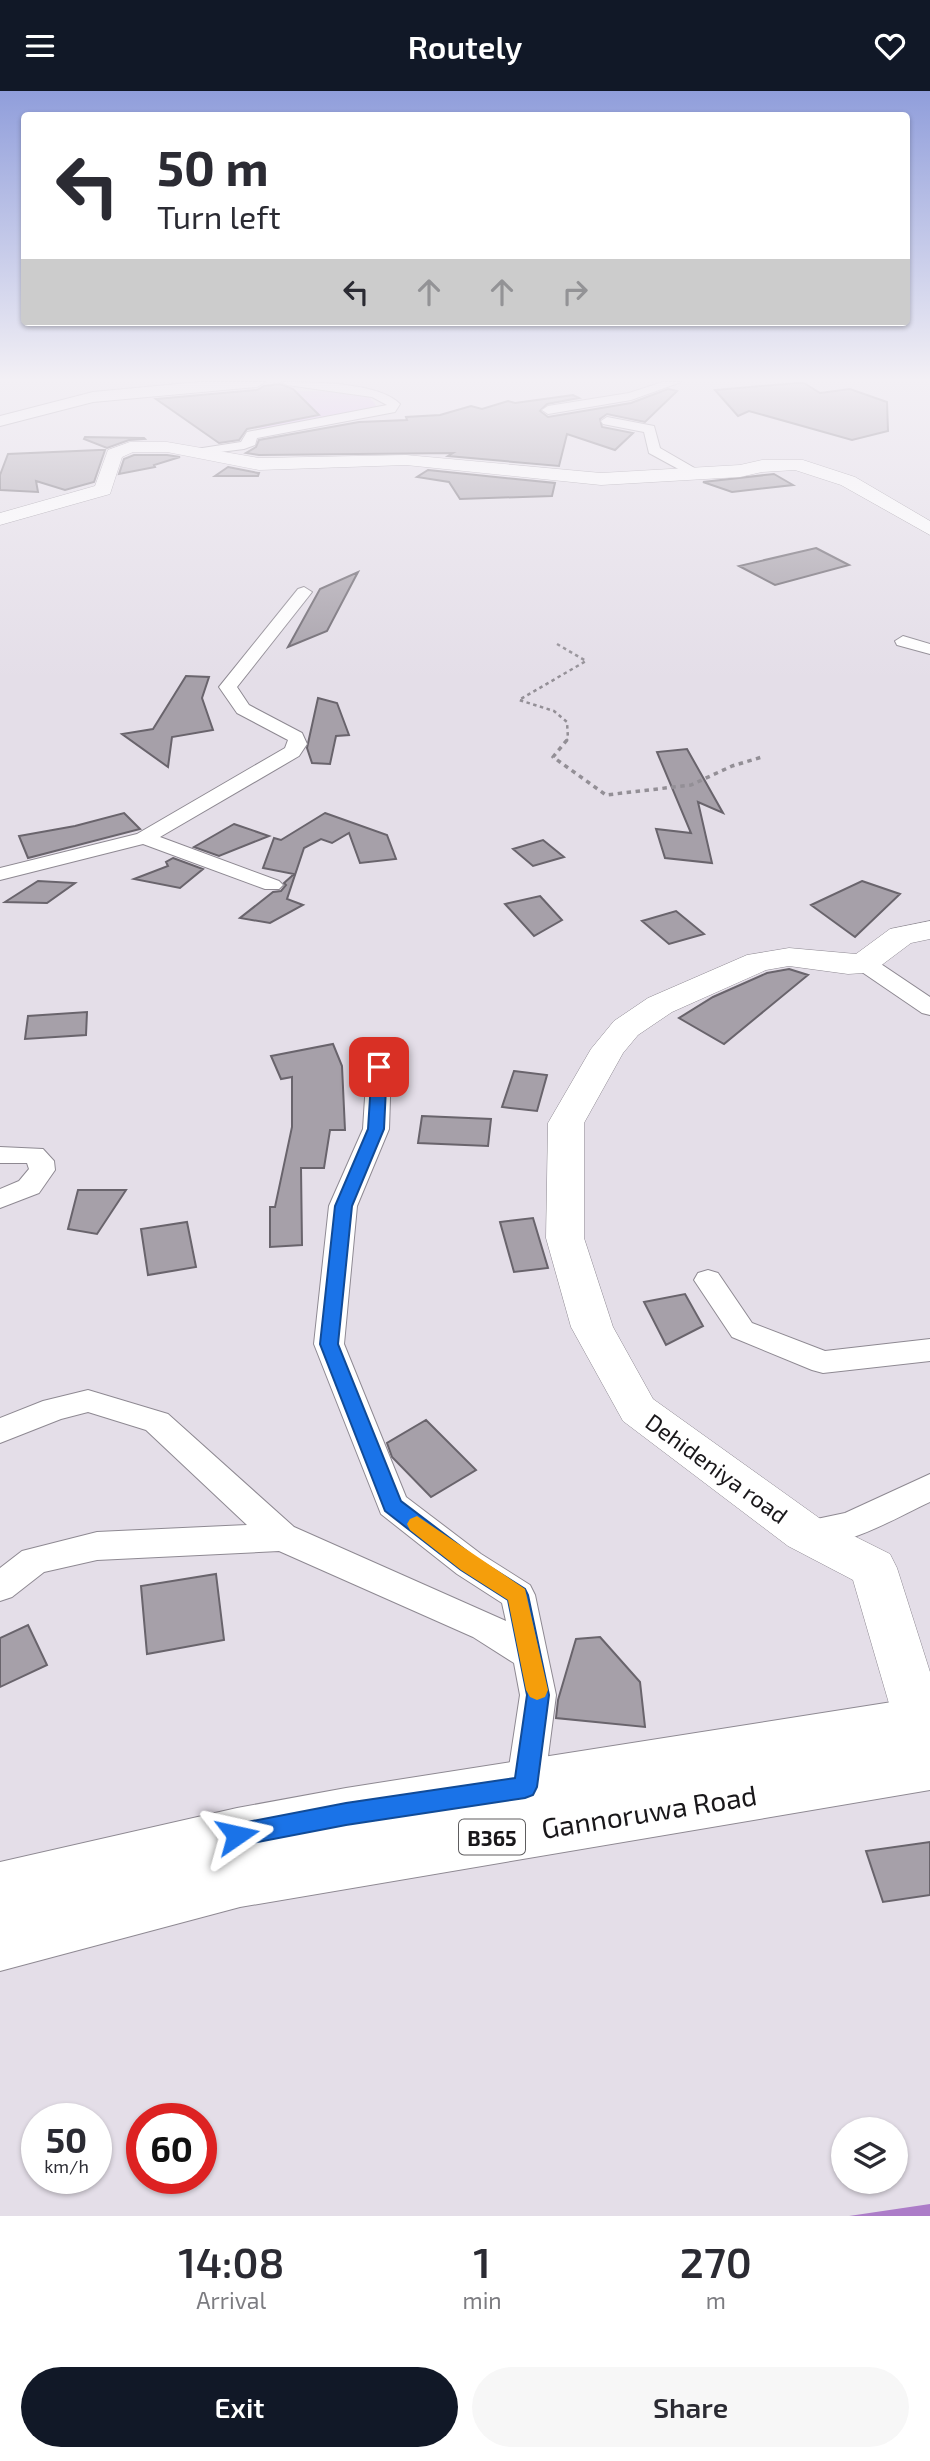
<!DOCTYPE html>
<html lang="en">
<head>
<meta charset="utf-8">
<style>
	:root { --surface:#fff; --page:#f7f7f7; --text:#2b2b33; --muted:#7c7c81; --accent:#111827 }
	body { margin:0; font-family:"Exo 2",sans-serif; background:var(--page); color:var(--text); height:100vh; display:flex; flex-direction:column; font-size:26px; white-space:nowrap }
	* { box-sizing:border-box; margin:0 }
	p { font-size:23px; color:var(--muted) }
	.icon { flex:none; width:38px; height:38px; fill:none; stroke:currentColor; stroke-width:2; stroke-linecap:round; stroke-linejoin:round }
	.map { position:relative; height:2125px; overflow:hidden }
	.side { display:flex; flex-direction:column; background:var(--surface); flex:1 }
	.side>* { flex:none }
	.banner { position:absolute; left:21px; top:21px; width:889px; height:214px; border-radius:7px; box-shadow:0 2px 5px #0004; background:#fff; color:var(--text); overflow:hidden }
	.tools { position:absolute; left:831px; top:2026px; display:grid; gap:14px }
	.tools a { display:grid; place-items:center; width:77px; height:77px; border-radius:50%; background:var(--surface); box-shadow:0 2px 5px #0004; font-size:35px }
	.speed { position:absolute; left:21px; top:2012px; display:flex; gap:14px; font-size:35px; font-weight:700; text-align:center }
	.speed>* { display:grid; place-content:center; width:91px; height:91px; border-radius:50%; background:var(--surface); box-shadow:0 2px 5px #0004; line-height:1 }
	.speed small { font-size:18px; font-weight:400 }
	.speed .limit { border:10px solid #d22; background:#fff; color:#111 }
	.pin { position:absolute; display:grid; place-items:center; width:60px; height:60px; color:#fff; margin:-30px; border-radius:14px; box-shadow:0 4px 10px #0006 }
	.me { position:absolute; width:77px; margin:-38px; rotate:79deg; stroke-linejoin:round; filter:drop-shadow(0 0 5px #0008) }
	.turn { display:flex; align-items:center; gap:24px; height:147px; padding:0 21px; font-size:32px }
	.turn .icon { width:91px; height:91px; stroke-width:2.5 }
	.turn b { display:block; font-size:49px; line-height:60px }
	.lanes { display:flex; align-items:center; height:66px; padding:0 21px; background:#0003; justify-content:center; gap:35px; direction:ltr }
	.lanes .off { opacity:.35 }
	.eta { display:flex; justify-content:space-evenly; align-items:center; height:119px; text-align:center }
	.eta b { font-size:42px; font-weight:600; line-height:49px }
	.action { display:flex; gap:14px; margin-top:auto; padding:14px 21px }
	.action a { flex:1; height:80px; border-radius:42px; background:var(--accent); color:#fff; font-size:28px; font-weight:600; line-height:80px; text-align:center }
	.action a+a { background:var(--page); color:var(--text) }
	header { display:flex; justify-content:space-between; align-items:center; height:91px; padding:0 21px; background:var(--accent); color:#fff; font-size:32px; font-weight:600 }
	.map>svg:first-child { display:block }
</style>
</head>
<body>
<header><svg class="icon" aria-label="menu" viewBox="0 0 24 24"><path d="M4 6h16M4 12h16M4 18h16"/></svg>Routely<svg class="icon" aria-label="heart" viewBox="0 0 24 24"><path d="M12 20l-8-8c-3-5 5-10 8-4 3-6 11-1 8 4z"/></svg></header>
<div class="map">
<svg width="930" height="2125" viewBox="0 0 930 2125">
	<rect width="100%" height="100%" fill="#e4dee8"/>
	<path fill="#dab8ef" d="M 322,300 L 367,303 L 379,318 L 263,342 L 234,301 Z"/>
	<path fill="#ac7cc8" d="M 930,2113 L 930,2125 L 849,2125 Z"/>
	<path fill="#a6a0a9" stroke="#69646c" stroke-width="2" d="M 797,292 L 804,292 L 820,302 L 850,298 L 887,311 L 888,340 L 852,349 L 749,320 L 738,325 L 715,299 Z
		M 280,293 L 293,298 L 319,324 L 247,338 L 239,349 L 219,352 L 156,308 L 257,299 L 264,295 Z
		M 668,298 L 677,300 L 645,331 L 607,323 L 600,328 L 602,336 L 633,342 L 615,359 L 567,343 L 559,375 L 448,365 L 453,362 L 259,364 L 246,362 L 256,356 L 259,349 L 359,331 L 407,329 L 406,326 L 440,324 L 471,315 L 482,318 L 508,310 L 515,312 L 573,304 L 579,307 L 547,313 L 540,320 L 548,326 L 631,312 Z
		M 85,346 L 144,347 L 145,348 L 129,349 L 107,357 L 84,348 Z
		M 99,359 L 105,359 L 94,391 L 65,399 L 36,390 L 38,401 L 0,399 L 0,384 L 8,363 Z
		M 134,364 L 167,364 L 180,366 L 154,374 L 155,376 L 119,383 L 124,368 Z
		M 228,376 L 258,382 L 259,382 L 258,385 L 215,385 Z
		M 428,379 L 555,392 L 552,405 L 460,408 L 449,391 L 417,386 Z
		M 774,383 L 793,394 L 732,401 L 703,391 Z
		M 816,457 L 849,474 L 775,494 L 739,475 Z
		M 358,481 L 327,540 L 288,556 L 320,498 Z
		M 186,585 L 209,586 L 202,607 L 213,639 L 172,646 L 168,676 L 122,643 L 153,638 Z
		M 318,607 L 337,612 L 349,644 L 336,645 L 330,673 L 312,672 L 307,657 Z
		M 687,658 L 723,722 L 698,711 L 712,772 L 665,767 L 656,738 L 691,742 L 657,661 Z
		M 124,722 L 140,738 L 28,767 L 19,745 L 75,735 Z
		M 325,722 L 387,744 L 396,768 L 360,772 L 349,742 L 332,752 L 321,748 L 304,757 L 287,808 L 303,814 L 270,832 L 240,827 L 273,801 L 281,800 L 286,794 L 284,792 L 294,783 L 263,777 L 274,747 L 281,749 Z
		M 234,733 L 269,745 L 219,765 L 194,756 Z
		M 543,749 L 564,766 L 533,775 L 513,758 Z
		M 173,767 L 203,778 L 180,797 L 134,788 L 168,775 L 166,771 Z
		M 38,790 L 75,792 L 47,812 L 5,811 Z
		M 862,790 L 900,803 L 855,846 L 811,814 Z
		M 540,805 L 562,829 L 534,845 L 505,813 Z
		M 676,820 L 704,843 L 669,853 L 642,830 Z
		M 789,878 L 808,884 L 724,953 L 679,927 L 713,906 L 767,882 Z
		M 87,921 L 86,944 L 25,948 L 28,925 Z
		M 333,953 L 342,975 L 345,1039 L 330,1039 L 324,1077 L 301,1077 L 302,1154 L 270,1156 L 270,1116 L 275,1116 L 292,1036 L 292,986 L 281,988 L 271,965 Z
		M 514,980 L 547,984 L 537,1020 L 502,1016 Z
		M 422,1025 L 491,1028 L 488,1055 L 418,1052 Z
		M 78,1099 L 126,1099 L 97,1143 L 68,1138 Z
		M 533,1127 L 548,1177 L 514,1181 L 500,1131 Z
		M 187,1131 L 196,1176 L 148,1184 L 141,1138 Z
		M 685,1203 L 703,1235 L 666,1254 L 644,1211 Z
		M 426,1329 L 476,1379 L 431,1406 L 392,1366 L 387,1352 Z
		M 216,1483 L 224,1549 L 147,1563 L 141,1495 Z
		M 28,1534 L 47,1574 L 0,1596 L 0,1547 Z
		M 600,1546 L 640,1591 L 645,1636 L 556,1627 L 558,1609 L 576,1548 Z
		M 930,1751 L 930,1804 L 883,1811 L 866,1760 Z"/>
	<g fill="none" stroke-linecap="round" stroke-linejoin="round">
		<defs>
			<path id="street" d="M 281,291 C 311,291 379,291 400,313 L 395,321 L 257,347 L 255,354 L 244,358 L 196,364 L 196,358 L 241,351 L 247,341 L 387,314 L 372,306 L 287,294 Z
				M 663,291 L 681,291 L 631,309 L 548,323 L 542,319 L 548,315 L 629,302 Z
				M 607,326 L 654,335 L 660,357 L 705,383 L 698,387 L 693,386 L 649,362 L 644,341 L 603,333 L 601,330 Z
				M 304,496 L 312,501 L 237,596 L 249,614 L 302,642 L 307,653 L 299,665 L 160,746 L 279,790 L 283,794 L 279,798 L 265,798 L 143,753 L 0,789 L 0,777 L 137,743 L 285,657 L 288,649 L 237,622 L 219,596 L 298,498 Z
				M 903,545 L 930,553 L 930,563 L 897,554 L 895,550 Z
				M 864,865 L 872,867 L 930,906 L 930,924 L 922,922 L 856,877 L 853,872 L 856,867 Z
				M 379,969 L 388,971 L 391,976 L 389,1038 L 357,1115 L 344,1253 L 406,1406 L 481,1463 L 530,1494 L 535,1504 L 556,1604 L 544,1696 L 539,1708 L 525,1714 L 511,1708 L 506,1696 L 520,1604 L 514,1572 L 473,1546 L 279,1460 L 97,1469 L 44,1481 L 12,1506 L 0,1510 L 0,1477 L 22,1460 L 97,1441 L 247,1434 L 146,1339 L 88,1321 L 61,1328 L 0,1352 L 0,1327 L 43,1310 L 88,1299 L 168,1323 L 294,1436 L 506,1530 L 502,1512 L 457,1483 L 381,1423 L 314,1253 L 329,1115 L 363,1038 L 367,976 L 370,971 Z
				M 0,1056 L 43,1058 L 54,1070 L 55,1079 L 39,1102 L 0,1117 L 0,1098 L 19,1090 L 29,1078 L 27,1072 L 0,1072 Z
				M 708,1179 L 718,1182 L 752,1232 L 825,1260 L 930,1248 L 930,1270 L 823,1282 L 812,1279 L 732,1246 L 694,1189 L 698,1182 Z
				M 930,1383 L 930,1411 C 893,1428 834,1465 793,1451 L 788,1442 L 793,1433 L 845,1422 Z"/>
			<path id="secondary" d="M 130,351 L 167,351 L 259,367 L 406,364 L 601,382 L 740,374 L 762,369 L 803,369 L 855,386 L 930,430 L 930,444 L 841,394 L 795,379 L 762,381 L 740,386 L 601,394 L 406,374 L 259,379 L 167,361 L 133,361 L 122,366 L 110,403 L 0,434 L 0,422 L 95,395 L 108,359 Z
				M 930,830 L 930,848 L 911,852 L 875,879 L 864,882 L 848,883 L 789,875 L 766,879 L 672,921 L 638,944 L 623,962 L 584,1032 L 584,1147 L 613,1236 L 653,1308 L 822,1429 L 890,1463 L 897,1477 L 930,1581 L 930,1688 L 911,1681 L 904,1664 L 853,1489 L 788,1455 L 623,1330 L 571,1236 L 546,1147 L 548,1032 L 591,958 L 614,930 L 648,907 L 747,864 L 789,857 L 856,863 L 890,838 Z"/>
			<path id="primary" d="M 199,291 L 265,291 L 257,296 L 93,311 L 0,335 L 0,325 L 93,301 Z
				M 930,1605 L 930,1699 L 240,1816 L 0,1880 L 0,1771 L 237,1717 L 346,1697 Z"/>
		</defs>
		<use href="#street" stroke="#8e8992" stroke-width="2"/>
		<use href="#secondary" stroke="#8e8992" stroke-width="1"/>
		<use href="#primary" stroke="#8e8992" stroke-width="2"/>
		<path stroke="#938f96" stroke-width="2.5" stroke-dasharray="3.5 3.5" stroke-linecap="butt" d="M 557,553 L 586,570 L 519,609 L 554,620 L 567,631 L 568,648 L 565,651"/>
		<path stroke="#938f96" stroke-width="3.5" stroke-dasharray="4.5 4.5" stroke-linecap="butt" d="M 567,649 L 553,666 L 606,704 L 691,694 L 732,675 L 762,666"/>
		<use href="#street" fill="#fff" fill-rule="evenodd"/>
		<use href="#secondary" fill="#fff" fill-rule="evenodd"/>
		<use href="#primary" fill="#fff" fill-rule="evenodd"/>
	</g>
	<linearGradient id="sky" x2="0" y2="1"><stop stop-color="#909edb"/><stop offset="0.49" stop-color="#f3f0f5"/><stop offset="1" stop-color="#f3f0f5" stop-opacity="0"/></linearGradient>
	<rect width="930" height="589" fill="url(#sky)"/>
	<path fill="#1a73e8" stroke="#114b97" stroke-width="2" d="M 379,971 L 387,976 L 384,1038 L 352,1115 L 338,1253 L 401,1410 L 476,1467 L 525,1498 L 528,1504 L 549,1604 L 537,1696 L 533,1704 L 525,1707 L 346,1734 L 237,1755 L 228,1752 L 225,1744 L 228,1736 L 237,1733 L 346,1712 L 515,1687 L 527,1604 L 508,1509 L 461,1479 L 385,1420 L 320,1253 L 335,1115 L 368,1038 L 372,976 Z"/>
	<path fill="#f59e0b" d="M 417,1425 L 525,1498 L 548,1599 L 545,1606 L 537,1609 L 530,1606 L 526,1599 L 508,1509 L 461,1479 L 410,1439 L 407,1433 L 410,1428 Z"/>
	<g text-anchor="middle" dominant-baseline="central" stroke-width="6" stroke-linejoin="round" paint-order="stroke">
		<rect fill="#fff" stroke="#5e5d5f" stroke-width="2" x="459" y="1728.5" width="66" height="35" rx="5"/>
		<g font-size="21" font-weight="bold" fill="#19171a">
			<text x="492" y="1746">B365</text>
		</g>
		<g font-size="23" fill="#19171a" stroke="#fff">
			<text transform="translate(717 1377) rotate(36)">Dehideniya road</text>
		</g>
		<g font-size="28" fill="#19171a" stroke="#fff">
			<text transform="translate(649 1720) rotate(-9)">Gannoruwa Road</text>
		</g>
	</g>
</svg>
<div class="tools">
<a><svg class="icon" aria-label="layers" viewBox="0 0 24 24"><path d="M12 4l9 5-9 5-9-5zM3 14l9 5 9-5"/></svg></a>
</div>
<div class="speed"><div>50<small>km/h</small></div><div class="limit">60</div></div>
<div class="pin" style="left:379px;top:976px;background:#d93025"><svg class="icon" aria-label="arrive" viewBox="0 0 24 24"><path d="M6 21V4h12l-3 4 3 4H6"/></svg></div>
<svg class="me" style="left:237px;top:1744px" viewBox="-20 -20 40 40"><path d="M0-17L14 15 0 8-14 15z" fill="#1a73e8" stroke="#fff" stroke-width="4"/></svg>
<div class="banner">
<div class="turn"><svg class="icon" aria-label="left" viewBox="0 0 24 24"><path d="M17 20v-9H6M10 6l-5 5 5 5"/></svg><div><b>50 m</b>Turn left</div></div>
<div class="lanes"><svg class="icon" aria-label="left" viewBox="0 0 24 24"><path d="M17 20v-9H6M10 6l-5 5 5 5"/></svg><svg class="icon off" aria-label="ahead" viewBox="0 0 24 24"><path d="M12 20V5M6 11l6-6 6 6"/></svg><svg class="icon off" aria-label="ahead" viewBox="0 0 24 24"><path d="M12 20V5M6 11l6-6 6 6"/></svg><svg class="icon off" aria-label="right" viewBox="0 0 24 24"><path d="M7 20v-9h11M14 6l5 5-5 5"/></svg></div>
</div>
</div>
<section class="side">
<div class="eta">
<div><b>14:08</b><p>Arrival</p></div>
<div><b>1</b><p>min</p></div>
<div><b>270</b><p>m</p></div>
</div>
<div class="action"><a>Exit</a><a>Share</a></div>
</section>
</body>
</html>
